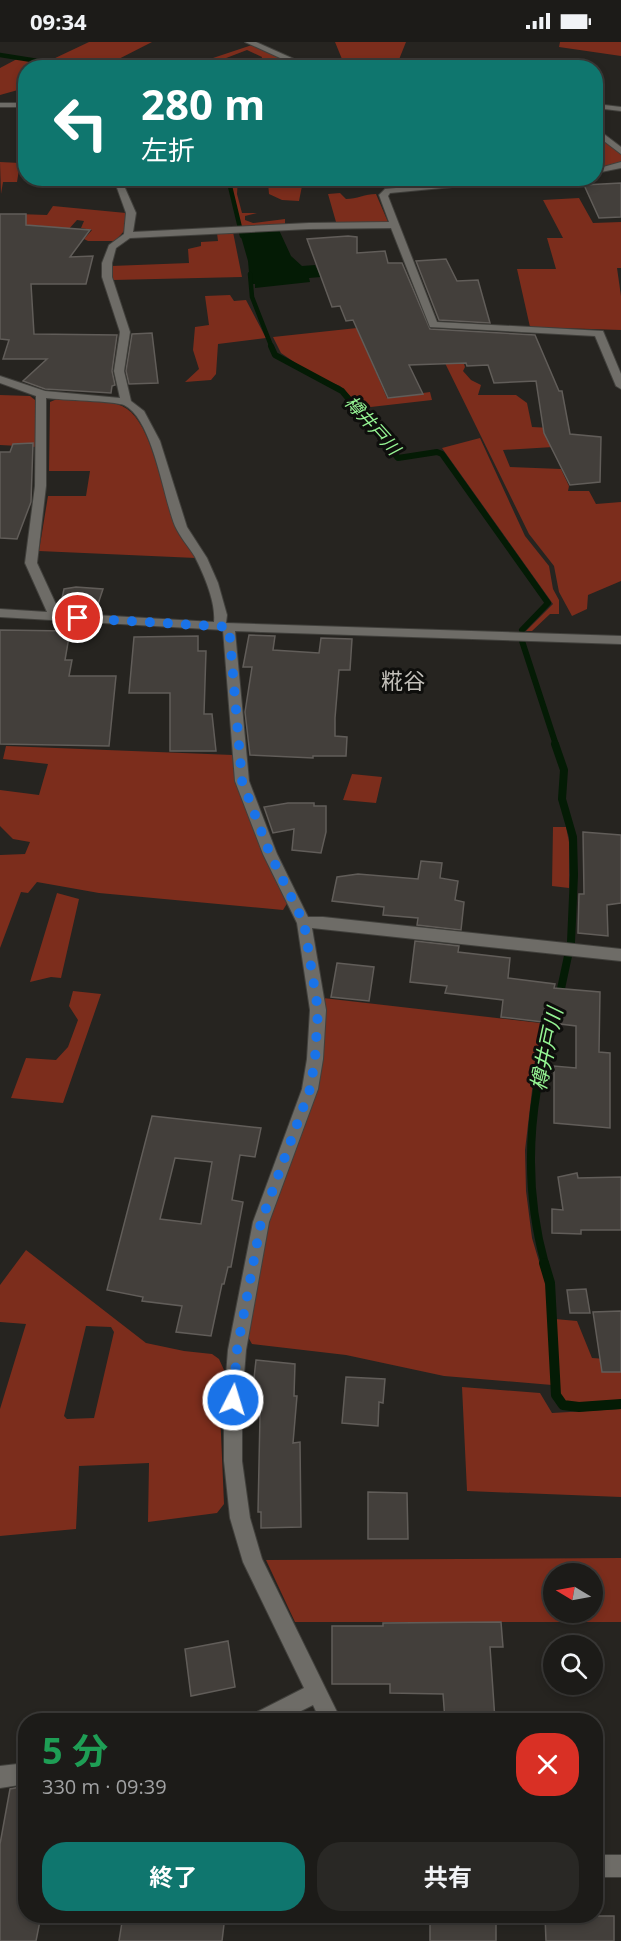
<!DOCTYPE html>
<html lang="ja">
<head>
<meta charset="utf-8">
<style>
	:root { --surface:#1c1b18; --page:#292825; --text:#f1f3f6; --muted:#a0a1a2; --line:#3a3937; --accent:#0f766e }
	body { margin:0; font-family:"Open Sans","Noto Sans JP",sans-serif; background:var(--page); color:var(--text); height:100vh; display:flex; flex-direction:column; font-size:22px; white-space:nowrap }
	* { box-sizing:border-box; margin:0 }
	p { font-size:20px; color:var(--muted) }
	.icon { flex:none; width:33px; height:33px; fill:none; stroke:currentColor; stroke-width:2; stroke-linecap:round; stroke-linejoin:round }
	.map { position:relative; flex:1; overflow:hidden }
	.panel { position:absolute; left:18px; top:1671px; width:585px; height:210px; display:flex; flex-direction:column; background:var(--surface); border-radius:24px; box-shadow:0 3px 9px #0003,0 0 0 2px var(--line) }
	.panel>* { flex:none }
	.top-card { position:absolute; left:18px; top:18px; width:585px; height:126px; border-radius:24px; box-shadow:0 3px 9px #0003,0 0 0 2px var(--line); background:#0f766e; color:#fff; overflow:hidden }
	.needle { width:39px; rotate:280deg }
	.fabs { position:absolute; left:543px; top:1521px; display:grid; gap:12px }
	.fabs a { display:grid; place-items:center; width:60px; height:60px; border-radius:50%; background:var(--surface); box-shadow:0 3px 9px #0003,0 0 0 2px var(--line); font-size:30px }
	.pin { position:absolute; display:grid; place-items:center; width:51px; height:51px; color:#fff; margin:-26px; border:3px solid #fff; border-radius:50%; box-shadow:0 2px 6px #0007 }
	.me { position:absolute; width:66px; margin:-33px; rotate:5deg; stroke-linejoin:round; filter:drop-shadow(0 0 4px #0008) }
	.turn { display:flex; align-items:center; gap:21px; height:126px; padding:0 24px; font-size:27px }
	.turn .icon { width:78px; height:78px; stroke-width:2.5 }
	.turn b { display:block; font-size:42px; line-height:51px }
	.round { display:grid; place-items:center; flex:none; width:63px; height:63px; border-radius:24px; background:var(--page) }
	.overview { display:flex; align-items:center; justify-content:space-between; height:102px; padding:0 24px }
	h1 { font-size:36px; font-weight:700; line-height:45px; color:#1e9e55 }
	.cta { display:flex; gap:12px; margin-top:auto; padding:12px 24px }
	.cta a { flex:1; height:69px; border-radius:24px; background:var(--accent); color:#fff; font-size:24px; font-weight:700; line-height:69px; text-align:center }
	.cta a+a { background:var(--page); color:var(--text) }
	.status { display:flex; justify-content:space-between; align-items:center; height:42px; padding:0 30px; background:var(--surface); direction:ltr }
	.status svg { height:16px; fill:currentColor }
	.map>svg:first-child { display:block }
</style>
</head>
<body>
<div class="status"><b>09:34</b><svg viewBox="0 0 49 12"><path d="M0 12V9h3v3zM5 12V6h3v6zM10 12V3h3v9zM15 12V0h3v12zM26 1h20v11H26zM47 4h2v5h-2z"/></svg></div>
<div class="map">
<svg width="621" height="1899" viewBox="0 0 621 1899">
	<rect width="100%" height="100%" fill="#262420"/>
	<path fill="#7c2d1c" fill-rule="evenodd" d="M 89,0 L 152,0 L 103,25 L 51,18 Z
		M 335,0 L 406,0 L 396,25 L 322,25 L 344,22 Z
		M 560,0 L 621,0 L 621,14 L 559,5 Z
		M 252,3 L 283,17 L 252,25 L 242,25 L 261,19 L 262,15 L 247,8 L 221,18 L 223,22 L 208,25 L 189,24 Z
		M 17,17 L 62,22 L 61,25 L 26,26 L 25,46 L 0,53 L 0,26 Z
		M 596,92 L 621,111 L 621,121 L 596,128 Z
		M 0,120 L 20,121 L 17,140 L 3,140 L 1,152 Z
		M 230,137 L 238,137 L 237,152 L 242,171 L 257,171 L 245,174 L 245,178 L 253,181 L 285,177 L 285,182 L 239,186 L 231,156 Z
		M 260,137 L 299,137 L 302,144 L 299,159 L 282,158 L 269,152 L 268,141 L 261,141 Z
		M 340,151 L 346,157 C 357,157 365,152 376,152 L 388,180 L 383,182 L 336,180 L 328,152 Z
		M 579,156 L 593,181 L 621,180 L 621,226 L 617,226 L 621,254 L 621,288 L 530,285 L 517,227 L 556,227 L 547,196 L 563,196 L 543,158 Z
		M 53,164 L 126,171 L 125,188 L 115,199 L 88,199 L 84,197 L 92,188 L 81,186 L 84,179 L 77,178 L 67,189 L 35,183 L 29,197 L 18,172 L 47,173 Z
		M 233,190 L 242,235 L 113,238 L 111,224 L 189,221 L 188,207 L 201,204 L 201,200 L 218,199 L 217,191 Z
		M 230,253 L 234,259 L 246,258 L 266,296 L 218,302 L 216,332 L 211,338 L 185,340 L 199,327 L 193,308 L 195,285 L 209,283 L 205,254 Z
		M 357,286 L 387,356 L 430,350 L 432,358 L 362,366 L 340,344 L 313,333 L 281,311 L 273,295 Z
		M 458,303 L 465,325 L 463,329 L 471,338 L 481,343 L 478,353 L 516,353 L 527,361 L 532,385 L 570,387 L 570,404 L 503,408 L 510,425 L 561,427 L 569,444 L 568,449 L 589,449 L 596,462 L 621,460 L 621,539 L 588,553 L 587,567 L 572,574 L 559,550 L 554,524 L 529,492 L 443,317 Z
		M 0,353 L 30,354 L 35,358 L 37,405 L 0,403 Z
		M 57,357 C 77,359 104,356 122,364 C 154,378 162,457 177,489 C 182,499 190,507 196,516 L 39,509 L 48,454 L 86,454 L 90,429 L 49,429 L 50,360 Z
		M 480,396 L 525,494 L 549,524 L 553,547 L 559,558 L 559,572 L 550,572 L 532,589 L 526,589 L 553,562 L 442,406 Z
		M 6,704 L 233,713 L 288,860 L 283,868 L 99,851 L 37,840 L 28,851 L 21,850 L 0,906 L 0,813 L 25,812 L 30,800 L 13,797 L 0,784 L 0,748 L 39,753 L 48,722 L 3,717 Z
		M 352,732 L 382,735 L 376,761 L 343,758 Z
		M 553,785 L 566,785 L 569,800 L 569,846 L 552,844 Z
		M 57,851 L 79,857 L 61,936 L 51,935 L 30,940 Z
		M 73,949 L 101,952 L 63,1061 L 11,1056 L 26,1016 L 56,1018 L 68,1005 L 78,978 L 69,964 Z
		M 323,956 L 549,982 L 535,1023 L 525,1108 L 526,1149 L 532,1196 L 546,1243 L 552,1343 L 444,1334 L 346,1313 L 252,1302 L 248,1295 C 255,1251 260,1206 274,1164 C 299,1090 332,1038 323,956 Z
		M 26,1208 L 146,1301 L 184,1309 L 212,1312 L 219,1317 L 224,1328 L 220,1369 L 224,1462 L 217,1471 L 148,1480 L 149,1421 L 79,1424 L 76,1487 L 0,1494 L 0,1367 L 26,1282 L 0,1280 L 0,1243 ZM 86,1284 L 111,1285 L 114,1290 L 94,1376 L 67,1377 L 64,1374 Z
		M 555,1277 L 577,1279 L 592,1316 L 621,1318 L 621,1360 L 566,1361 L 559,1353 Z
		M 462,1345 L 540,1351 L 552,1371 L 621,1367 L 621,1455 L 467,1449 Z
		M 621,1516 L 621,1580 L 295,1580 L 266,1518 ZM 554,1532 L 592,1532 L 592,1570 L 554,1570 Z"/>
	<path fill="#041b05" d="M 279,188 L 291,214 L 302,224 L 315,223 L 321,235 L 309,236 L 310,240 L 255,246 L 255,242 L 250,242 L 248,219 L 240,191 Z"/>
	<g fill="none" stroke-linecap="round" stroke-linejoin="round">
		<path stroke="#041b05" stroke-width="4.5" d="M 0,13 L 82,26
			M 228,136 L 242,194
			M 250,232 L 252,255 L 272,306"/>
		<path stroke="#041b05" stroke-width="6" d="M 271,304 L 275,313 L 342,349 L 398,416 L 437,410 L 442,412 L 548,561 L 522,588
			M 522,599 L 556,703"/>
		<path stroke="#041b05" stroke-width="8" d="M 555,702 L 564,728 L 562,757 L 573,795 L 574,833 L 571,900 L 559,956
			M 545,1222 C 522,1140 529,1055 555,974"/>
		<path stroke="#041b05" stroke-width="10" d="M 544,1221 L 550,1241 L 556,1353 L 563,1363 L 579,1365 L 621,1362"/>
	</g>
	<path fill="#433f3b" stroke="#615d59" stroke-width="1.5" fill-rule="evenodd" d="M 621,141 L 621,175 L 599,176 L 584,143 Z
		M 0,172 L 26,172 L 26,183 L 90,188 L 70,215 L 93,214 L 86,242 L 31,242 L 34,292 L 117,293 L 112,329 L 115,343 L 112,344 L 111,351 L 45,347 L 23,339 L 47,317 L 3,317 L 9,298 L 0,297 Z
		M 348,194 L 357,195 L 357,211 L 385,209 L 388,221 L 402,221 L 430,287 L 535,293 L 559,349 L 562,349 L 570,392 L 601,395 L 600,440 L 570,443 L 544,391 L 536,339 L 494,341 L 488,323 L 467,324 L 466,321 L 409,323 L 423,352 L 388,356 L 353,278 L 346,279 L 340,264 L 332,265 L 307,197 Z
		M 446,217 L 457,239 L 478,238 L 490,281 L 439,278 L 416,219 Z
		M 152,291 L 158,341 L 129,342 L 126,329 L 132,292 Z
		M 33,401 L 31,460 L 17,497 L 0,496 L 0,410 L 10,410 L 13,402 Z
		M 76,545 L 103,547 L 96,568 L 60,566 L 64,547 Z
		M 0,588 L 70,589 L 65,618 L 72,618 L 69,634 L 116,634 L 109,704 L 0,702 Z
		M 249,593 L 275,594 L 273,608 L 319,611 L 321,596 L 352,597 L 350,628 L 339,628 L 335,676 L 335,694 L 347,695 L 346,714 L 313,714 L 313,716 L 250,713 L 245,670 L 252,625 L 243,625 Z
		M 198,594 L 198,609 L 206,609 L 204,672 L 212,672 L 216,709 L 170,709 L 170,651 L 129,651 L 134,595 Z
		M 288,761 L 314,761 L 314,764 L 326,764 L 326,790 L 321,811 L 292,808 L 294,787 L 273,791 L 264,765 Z
		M 583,790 L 621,793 L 621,861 L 607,863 L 608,894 L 578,891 L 579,852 L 584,852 Z
		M 421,819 L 442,821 L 440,836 L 458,839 L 455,858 L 464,860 L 461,888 L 417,883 L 418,876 L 383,873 L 384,865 L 332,859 L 337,835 L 358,832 L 418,837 Z
		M 415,899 L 459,904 L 458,910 L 510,916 L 508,936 L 555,942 L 554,946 L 600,950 L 599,1010 L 610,1011 L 610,1086 L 554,1081 L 554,1024 L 576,1026 L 576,984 L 501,975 L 503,958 L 445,951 L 447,944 L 410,940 Z
		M 337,921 L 374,925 L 369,959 L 331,955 Z
		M 152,1074 L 261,1086 L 255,1115 L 240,1113 L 232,1158 L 243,1160 L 231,1225 L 228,1225 L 224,1242 L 222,1242 L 211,1294 L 176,1290 L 182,1264 L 142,1259 L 143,1255 L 107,1248 ZM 175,1116 L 212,1120 L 201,1182 L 160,1177 Z
		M 577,1131 L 578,1136 L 621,1135 L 621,1188 L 581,1188 L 581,1192 L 552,1191 L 552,1167 L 563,1168 L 558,1135 Z
		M 586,1247 L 590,1271 L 570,1271 L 567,1248 Z
		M 621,1269 L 621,1330 L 602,1330 L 593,1270 Z
		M 256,1318 L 295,1322 L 294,1354 L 297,1354 L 293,1401 L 300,1400 L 301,1485 L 261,1486 L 261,1470 L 258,1470 L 260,1373 L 250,1372 Z
		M 346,1335 L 385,1337 L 383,1361 L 379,1360 L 378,1384 L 342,1381 Z
		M 368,1450 L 407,1451 L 408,1497 L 368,1497 Z
		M 501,1580 L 503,1605 L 490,1605 L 495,1678 L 445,1678 L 443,1652 L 390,1651 L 390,1642 L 332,1642 L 332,1584 L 383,1584 L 383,1581 Z
		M 228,1599 L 235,1645 L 191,1654 L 185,1607 Z
		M 26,1744 L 26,1874 L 41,1874 L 36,1899 L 0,1899 L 0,1802 L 10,1747 Z
		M 123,1874 L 225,1874 L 222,1899 L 119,1899 Z
		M 430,1874 L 496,1874 L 496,1899 L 430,1899 Z
		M 577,1874 L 614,1874 L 614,1899 L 546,1899 L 545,1875 L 577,1876 Z"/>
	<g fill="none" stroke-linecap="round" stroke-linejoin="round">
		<defs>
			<path id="street" d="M 245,0 L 256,0 L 314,26 L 302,26 Z
				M 0,61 L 26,61 L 26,65 L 0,65 Z
				M 596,62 L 621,65 L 621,69 L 596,66 Z
				M 596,86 L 621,105 L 621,112 L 596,93 Z
				M 621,120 L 621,126 L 596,131 L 596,127 Z
				M 118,136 L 126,136 L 125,146 L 136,171 L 133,190 L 309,181 L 389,180 L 379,153 L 385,147 L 505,136 L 546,136 L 390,151 L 388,154 L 437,280 L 603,289 L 621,332 L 621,347 L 616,344 L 595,294 L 430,285 L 391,186 L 309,187 L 130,196 L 116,206 L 112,221 L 112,235 L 130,290 L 124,329 L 131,359 L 144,369 L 160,399 L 187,485 L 207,516 L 218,541 L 227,573 L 226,581 L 621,594 L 621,602 L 235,589 L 249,739 L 277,812 L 308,875 L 323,875 L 621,907 L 621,919 L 312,886 L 326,968 L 323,1017 L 318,1047 L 269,1180 L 246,1308 L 242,1358 L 242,1419 L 250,1476 L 262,1517 L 341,1678 L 320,1678 L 313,1663 L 283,1678 L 252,1678 L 255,1671 L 304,1646 L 243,1520 L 230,1476 L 224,1419 L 224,1358 L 228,1308 L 253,1180 L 302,1047 L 307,1017 L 310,968 L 297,881 L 263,812 L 235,739 L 223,588 L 0,575 L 0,567 L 47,570 L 25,521 L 35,444 L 36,354 L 0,341 L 0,334 L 45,349 L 120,356 L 114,329 L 120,290 L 102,235 L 102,221 L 109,203 L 124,192 L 126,171 L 117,146 ZM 46,356 C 62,358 114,359 124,363 C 153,377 163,455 175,484 C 180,495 189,505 195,515 C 204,533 216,560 214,580 L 60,571 L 37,521 L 46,444 Z
				M 26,1721 L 26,1742 L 0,1746 L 0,1724 Z
				M 596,1813 L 621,1813 L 621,1835 L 596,1835 Z"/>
		</defs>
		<use href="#street" stroke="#41403c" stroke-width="2"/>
		<use href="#street" fill="#6e6c67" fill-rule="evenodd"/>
	</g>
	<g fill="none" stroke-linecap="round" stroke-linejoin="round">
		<path stroke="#1a73e8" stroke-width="10" stroke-dasharray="0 18" d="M 78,576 L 229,585 L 242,739 L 270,812 L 304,881 L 318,968 L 315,1017 L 310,1047 L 261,1180 L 237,1308 L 233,1358"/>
	</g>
	<g text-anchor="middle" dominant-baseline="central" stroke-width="6" stroke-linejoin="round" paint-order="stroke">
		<g font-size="18" font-style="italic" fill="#95f493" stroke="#0e0e0c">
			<text transform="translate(373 383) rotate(48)">樽井戸川</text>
		</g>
		<g font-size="21" font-style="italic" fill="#95f493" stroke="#0e0e0c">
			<text transform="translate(546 1007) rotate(-78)">樽井戸川</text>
		</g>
		<g font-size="22" fill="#c3c0ba" stroke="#0e0e0c">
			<text x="403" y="638">糀谷</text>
		</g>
	</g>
</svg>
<div class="fabs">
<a><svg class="needle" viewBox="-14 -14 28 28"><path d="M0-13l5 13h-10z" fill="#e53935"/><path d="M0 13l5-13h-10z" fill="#a0a1a2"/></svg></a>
<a><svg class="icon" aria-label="search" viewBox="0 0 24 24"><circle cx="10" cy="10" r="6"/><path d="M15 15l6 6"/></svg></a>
</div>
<div class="pin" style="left:78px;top:576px;background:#d93025"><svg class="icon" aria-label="arrive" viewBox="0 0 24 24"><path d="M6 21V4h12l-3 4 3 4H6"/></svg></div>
<svg class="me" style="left:233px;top:1358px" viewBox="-20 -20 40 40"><circle r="17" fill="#1a73e8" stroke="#fff" stroke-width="3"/><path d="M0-11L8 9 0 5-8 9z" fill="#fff"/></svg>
<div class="top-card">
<div class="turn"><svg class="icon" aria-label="left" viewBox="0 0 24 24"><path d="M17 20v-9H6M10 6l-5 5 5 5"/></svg><div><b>280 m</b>左折</div></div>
</div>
<section class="panel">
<div class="overview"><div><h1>5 分</h1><p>330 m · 09:39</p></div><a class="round" style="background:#d93025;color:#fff"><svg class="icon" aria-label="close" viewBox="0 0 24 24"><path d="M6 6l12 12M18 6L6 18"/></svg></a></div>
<div class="cta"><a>終了</a><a>共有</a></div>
</section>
</div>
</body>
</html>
